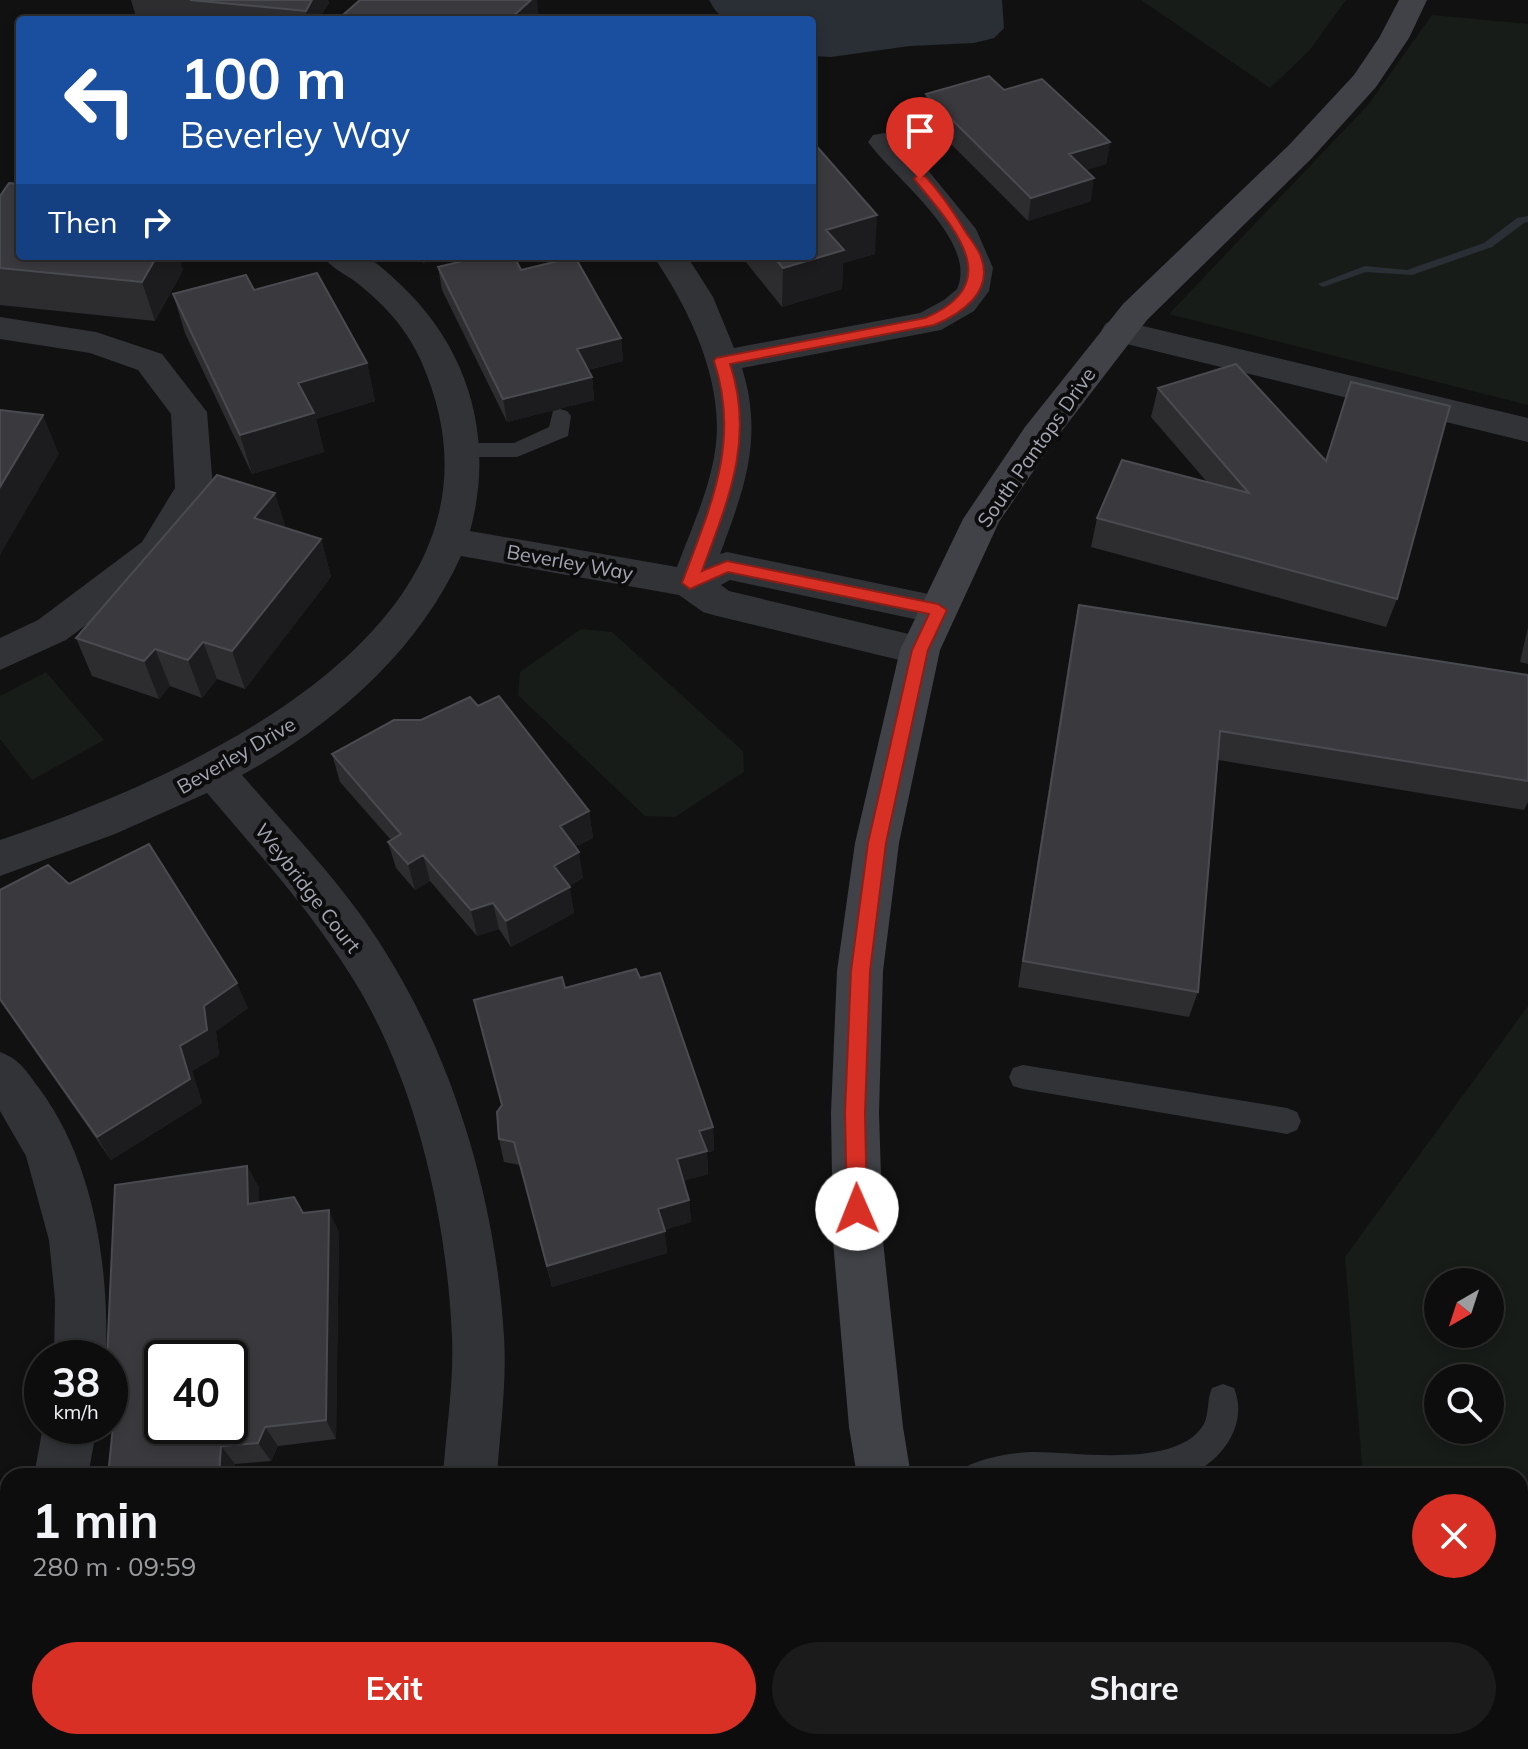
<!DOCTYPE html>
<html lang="en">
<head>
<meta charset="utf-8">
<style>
	:root { --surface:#0d0d0e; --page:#1b1b1c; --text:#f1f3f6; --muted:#9a9c9e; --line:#2d2d2e; --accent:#d93025 }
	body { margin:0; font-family:Mulish,sans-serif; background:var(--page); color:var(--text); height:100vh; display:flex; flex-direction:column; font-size:30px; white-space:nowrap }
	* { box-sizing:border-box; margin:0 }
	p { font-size:26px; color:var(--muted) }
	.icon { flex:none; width:44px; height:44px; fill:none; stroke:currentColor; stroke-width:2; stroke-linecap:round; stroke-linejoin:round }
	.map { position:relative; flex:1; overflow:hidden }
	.side { position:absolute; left:0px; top:1468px; width:1528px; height:282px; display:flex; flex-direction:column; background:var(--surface); border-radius:24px 24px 0 0; box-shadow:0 4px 12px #0003,0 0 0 2px var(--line) }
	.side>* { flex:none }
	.top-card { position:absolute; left:16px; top:16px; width:800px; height:244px; border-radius:8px; box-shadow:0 4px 12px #0003,0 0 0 2px var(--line); background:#1a4fa0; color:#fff; overflow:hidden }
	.needle { width:52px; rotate:219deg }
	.controls { position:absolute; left:1424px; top:1268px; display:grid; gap:16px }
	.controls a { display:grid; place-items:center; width:80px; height:80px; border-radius:50%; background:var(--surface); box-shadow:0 4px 12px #0003,0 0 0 2px var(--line); font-size:40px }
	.speed { position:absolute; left:24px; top:1340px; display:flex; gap:16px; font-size:40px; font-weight:700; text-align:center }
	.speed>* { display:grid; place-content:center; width:104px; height:104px; border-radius:50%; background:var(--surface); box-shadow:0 4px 12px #0003,0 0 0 2px var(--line); line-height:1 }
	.speed small { font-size:20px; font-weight:400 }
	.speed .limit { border:4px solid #111; border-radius:12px; background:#fff; color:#111 }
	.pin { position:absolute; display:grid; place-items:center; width:68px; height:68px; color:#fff; margin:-82px -34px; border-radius:50% 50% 50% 0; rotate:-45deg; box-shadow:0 0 8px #0007 }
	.pin .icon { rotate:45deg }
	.me { position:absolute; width:88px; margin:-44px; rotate:359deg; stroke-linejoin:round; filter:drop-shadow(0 0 6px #0008) }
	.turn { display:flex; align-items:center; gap:28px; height:168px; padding:0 32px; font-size:36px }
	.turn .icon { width:104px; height:104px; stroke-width:2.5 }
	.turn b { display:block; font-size:56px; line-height:68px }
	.then { display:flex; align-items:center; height:76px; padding:0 32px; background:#0003; gap:16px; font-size:30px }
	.round { display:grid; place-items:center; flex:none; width:84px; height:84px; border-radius:42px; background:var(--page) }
	.summary { display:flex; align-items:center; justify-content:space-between; height:136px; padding:0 32px }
	h1 { font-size:48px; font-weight:700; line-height:60px }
	.cta { display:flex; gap:16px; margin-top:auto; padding:16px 32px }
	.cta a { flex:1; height:92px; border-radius:48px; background:var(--accent); color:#fff; font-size:32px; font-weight:700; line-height:92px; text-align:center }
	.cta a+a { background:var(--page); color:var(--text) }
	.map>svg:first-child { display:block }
</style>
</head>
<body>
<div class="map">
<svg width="1528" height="1749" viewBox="0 0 1528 1749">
	<rect width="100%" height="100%" fill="#111112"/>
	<path fill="#181c19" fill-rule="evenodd" d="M 1141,0 L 1346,0 L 1309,51 L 1270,88 Z
		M 1432,15 L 1528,24 L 1528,405 L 1169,314 L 1368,105 Z
		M 581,629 L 612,632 L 743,751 L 744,772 L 675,817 L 645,816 L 518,695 L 520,672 Z
		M 46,672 L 104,740 L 32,780 L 0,739 L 0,696 Z
		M 1528,1006 L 1528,1749 L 1387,1749 L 1386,1742 L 1520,1742 L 1520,1476 L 1363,1476 L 1345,1257 ZM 1490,1282 L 1490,1334 L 1438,1334 L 1438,1282 ZM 1490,1378 L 1490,1430 L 1438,1430 L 1438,1378 Z"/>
	<path fill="#292f34" d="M 709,0 L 1002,0 L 1004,28 L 994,38 L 974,43 L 910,46 L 831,57 L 812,56 L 812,20 L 725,20 L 715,10 Z"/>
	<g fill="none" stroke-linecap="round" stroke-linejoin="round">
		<path fill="#292f34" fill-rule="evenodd" d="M 1528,216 L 1528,222 L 1524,223 L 1492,247 L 1412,275 L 1366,272 L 1323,287 L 1318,284 L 1365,266 L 1407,270 L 1484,243 L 1517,218 Z"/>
		<path fill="#323337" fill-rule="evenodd" d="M 560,409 L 567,411 L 571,416 L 568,436 L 517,457 L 463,457 L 455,455 L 452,450 L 455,445 L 463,443 L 514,443 L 549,427 L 553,411 Z
			M 1023,1065 L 1287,1108 L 1297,1112 L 1301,1121 L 1297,1130 L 1287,1134 L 1023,1089 L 1013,1086 L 1009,1077 L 1013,1068 Z
			M 1223,1384 L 1234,1388 C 1249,1424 1222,1461 1189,1475 L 964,1476 L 969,1465 C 988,1457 1014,1452 1035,1452 C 1078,1452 1178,1469 1204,1424 C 1209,1414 1207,1399 1212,1388 Z
			M 493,1742 L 562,1742 L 565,1749 L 496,1749 Z"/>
		<path fill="#323337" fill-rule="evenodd" d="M 884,133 L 895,135 L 922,163 L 976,229 L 993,268 L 989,291 L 974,311 L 941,330 L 742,368 C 764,438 744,490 720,554 L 727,552 L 938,596 L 952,600 L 958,610 L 952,620 L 938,624 L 730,580 L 721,585 L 729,591 L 934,640 L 940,650 L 934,660 L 920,665 L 717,616 L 703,612 L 679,595 L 461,556 C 417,653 333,725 242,775 C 291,832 347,888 386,953 C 457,1067 496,1204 504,1337 C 507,1382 500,1431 497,1476 L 443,1476 C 446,1431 454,1383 452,1337 C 447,1219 416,1080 353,979 C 312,912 258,853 207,793 L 115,834 L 0,876 L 0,840 C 192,775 538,623 421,361 C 407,329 384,304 356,282 C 345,274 331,268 323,256 C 335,256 349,254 360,256 C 374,258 390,275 400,284 C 470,350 495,440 470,531 L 677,567 C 692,527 711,487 716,444 C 723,379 689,308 653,256 L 687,256 L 713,297 L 734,348 L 920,313 L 944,300 L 957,289 C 979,241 893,177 868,142 L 873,135 Z
			M 0,317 L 96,332 L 162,354 L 207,412 L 213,488 L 170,562 L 66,640 L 0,670 L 0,638 L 38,620 L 142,542 L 175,488 L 171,414 L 138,370 L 90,353 L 0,339 Z
			M 1118,320 L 1528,418 L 1528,442 L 1106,339 L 1101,331 L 1106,323 Z
			M 0,1052 C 21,1060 26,1071 39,1088 C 95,1164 109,1267 106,1358 L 54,1358 L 55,1299 L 49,1240 L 26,1156 L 0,1111 Z
			M 43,1426 L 97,1426 L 88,1476 L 34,1476 Z
			M 8,1586 L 8,1657 L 0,1661 L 0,1590 Z
			M 382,1742 L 442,1742 L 439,1749 L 379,1749 Z"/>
		<path fill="#404247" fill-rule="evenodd" d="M 1399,0 L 1427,0 L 1409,38 L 1376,87 L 1311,159 L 1147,320 L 1051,445 L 999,522 L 940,650 L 899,843 L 883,971 L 879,1113 L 883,1241 L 903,1427 L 911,1476 L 857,1476 L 849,1427 L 833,1241 L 831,1113 L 837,971 L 855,843 L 900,650 L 963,519 L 1025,427 L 1123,304 L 1289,145 L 1354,75 L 1379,38 Z
			M 904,1742 L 964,1742 L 966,1749 L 906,1749 Z"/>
	</g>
	<path fill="#2d2d30" d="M 131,0 L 328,0 L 329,3 L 318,20 L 170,20 L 136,17 Z
		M 344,14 L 539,18 L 536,20 L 345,20 Z
		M 1004,90 L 1110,142 L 1106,164 L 1086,170 L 1091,201 L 1028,221 L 924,117 L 926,94 Z
		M 0,196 L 183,270 L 155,321 L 0,305 Z
		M 875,254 L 843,263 L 842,289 L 782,307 L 741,256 L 812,256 Z
		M 411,256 L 435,256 L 424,263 Z
		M 438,267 L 521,270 L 621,338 L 623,361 L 588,370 L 592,377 L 594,400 L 507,422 L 442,290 Z
		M 254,290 L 367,363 L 375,401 L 316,419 L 324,452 L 252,474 L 185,333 L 173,294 Z
		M 1158,388 L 1397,599 L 1386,627 L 1091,547 L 1097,518 L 1207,482 L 1151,417 Z
		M 285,528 L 321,539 L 331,577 L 245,689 L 217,679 L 202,698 L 170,686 L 159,699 L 92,676 L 76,638 Z
		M 1079,605 L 1528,675 L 1528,802 L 1524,810 L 1218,760 L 1198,992 L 1189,1017 L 1018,987 L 1073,634 Z
		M 1528,627 L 1528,664 L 1520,662 Z
		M 478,706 L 589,811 L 593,838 L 575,847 L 583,878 L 569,886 L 574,913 L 511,947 L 499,929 L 477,936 L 430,881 L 415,890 L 396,868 L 388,842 L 391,840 L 340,782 L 332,754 L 421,720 Z
		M 69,884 L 248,1008 L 216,1031 L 219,1055 L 192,1071 L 202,1103 L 111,1160 L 0,1001 L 0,890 Z
		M 640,978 L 713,1127 L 714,1151 L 707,1152 L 708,1174 L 683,1181 L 689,1200 L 691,1222 L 664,1230 L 667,1253 L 552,1287 L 520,1165 L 504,1162 L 499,1139 L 501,1105 L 565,988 Z
		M 247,1166 L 259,1188 L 259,1202 L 303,1213 L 339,1232 L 336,1439 L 278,1446 L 271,1461 L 235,1464 L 234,1476 L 108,1476 Z"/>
	<path fill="#1c1c1e" d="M 312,0 L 328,0 L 329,3 L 318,20 L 308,20 L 306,11 Z
		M 531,0 L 537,0 L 539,18 L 536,20 L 512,20 L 511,18 Z
		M 1110,142 L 1106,164 L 1066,177 L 1069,154 Z
		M 1094,178 L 1091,201 L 1028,221 L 1031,198 Z
		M 877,215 L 875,254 L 843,263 L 842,289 L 782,307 L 783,268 L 826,230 Z
		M 157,256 L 179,256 L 183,270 L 155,321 L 142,282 Z
		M 423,256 L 435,256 L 424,263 Z
		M 621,338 L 623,361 L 579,372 L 577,349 Z
		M 367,363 L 375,401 L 316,419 L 324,452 L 252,474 L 240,435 L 298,383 Z
		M 592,377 L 594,400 L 507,422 L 503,399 Z
		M 43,415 L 59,454 L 0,555 L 0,487 Z
		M 275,493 L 287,531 L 254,518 Z
		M 321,539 L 331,577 L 245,689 L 232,651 Z
		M 203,642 L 217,679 L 202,698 L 188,660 Z
		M 155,649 L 170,686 L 159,699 L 144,661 Z
		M 589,811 L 593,838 L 564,853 L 560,826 Z
		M 579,852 L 583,878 L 558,892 L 554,866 Z
		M 423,855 L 430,881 L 415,890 L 408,864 Z
		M 570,887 L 574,913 L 511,947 L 506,921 Z
		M 493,903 L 499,929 L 477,936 L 471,910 Z
		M 237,983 L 248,1008 L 216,1031 L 219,1055 L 192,1071 L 202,1103 L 111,1160 L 97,1137 L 180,1046 L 204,1006 Z
		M 713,1127 L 714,1151 L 707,1152 L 708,1174 L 679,1182 L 677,1159 L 699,1131 Z
		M 247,1166 L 259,1188 L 259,1226 L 248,1204 Z
		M 689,1200 L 691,1222 L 660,1231 L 658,1209 Z
		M 329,1210 L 339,1232 L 336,1439 L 326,1420 Z
		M 665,1231 L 667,1253 L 552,1287 L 547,1266 Z
		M 265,1427 L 278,1446 L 271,1461 L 258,1443 Z
		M 221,1446 L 235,1464 L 234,1476 L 219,1476 Z"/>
	<path fill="#3a3a3e" stroke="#4a4b50" stroke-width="2" fill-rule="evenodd" d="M 190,0 L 312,0 L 306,11 Z
		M 360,0 L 531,0 L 511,18 L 518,20 L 367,20 L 344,14 Z
		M 989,76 L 1004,90 L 1042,79 L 1110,142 L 1069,154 L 1094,178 L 1031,198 L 926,94 Z
		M 812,141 L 877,215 L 826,230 L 844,250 L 783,268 L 773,256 L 812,256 Z
		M 9,183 L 20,184 L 20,256 L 157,256 L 142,282 L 0,268 L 0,196 Z
		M 484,256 L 514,256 L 521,270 L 575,257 L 621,338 L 577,349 L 592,377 L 503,399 L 438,267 Z
		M 317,273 L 367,363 L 298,383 L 314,413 L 240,435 L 173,294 L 246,275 L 254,290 Z
		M 1236,364 L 1326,461 L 1351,382 L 1450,406 L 1397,599 L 1097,518 L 1122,460 L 1249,493 L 1158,388 Z
		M 0,410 L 43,415 L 0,487 Z
		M 217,475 L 275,493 L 254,518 L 321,539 L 232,651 L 203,642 L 188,660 L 155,649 L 144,661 L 76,638 Z
		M 1079,605 L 1528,675 L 1528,781 L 1220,731 L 1198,992 L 1023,961 Z
		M 499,696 L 589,811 L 560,826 L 579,852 L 554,866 L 570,887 L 506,921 L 493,903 L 471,910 L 423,855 L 408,864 L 388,842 L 401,834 L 332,754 L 394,720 L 421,720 L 470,697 L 478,706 Z
		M 149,844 L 237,983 L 204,1006 L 207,1030 L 180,1046 L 190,1079 L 97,1137 L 0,999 L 0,890 L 48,865 L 69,884 Z
		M 636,969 L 640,978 L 660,973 L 713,1127 L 699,1131 L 707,1151 L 677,1159 L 689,1200 L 658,1209 L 665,1231 L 547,1266 L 514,1142 L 499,1139 L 497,1112 L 502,1105 L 474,1000 L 562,977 L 565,988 Z
		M 247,1166 L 248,1204 L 294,1197 L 303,1213 L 329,1210 L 326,1420 L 265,1427 L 258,1443 L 221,1446 L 219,1476 L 108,1476 L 113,1426 L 110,1418 L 110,1358 L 107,1358 L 115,1185 ZM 162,1358 L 230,1358 L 230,1426 L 162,1426 Z
		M 8,1689 L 8,1742 L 147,1742 L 159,1749 L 0,1749 L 0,1700 Z"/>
	<path fill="#d93025" stroke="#8d1f18" stroke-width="2" d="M 916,176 L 925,176 C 941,193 953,211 965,231 C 970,239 978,248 981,257 C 994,292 961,314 934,325 L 730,364 C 755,439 728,500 702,571 L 727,561 L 938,604 L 947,610 L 928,650 L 886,843 L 870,971 L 865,1113 L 867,1209 L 864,1216 L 857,1218 L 850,1216 L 847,1209 L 845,1113 L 851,971 L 868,843 L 912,650 L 929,614 L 728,572 L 690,589 L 682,583 C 710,507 741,442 714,361 L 716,358 L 925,318 C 1009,283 952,226 914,179 Z"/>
	<g text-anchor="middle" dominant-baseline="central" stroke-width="8" stroke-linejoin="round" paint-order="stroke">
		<g font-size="20" fill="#a3a7b2" stroke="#0c0c0d">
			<text transform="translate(1036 447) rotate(-55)">South Pantops Drive</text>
			<text transform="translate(570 562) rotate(10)">Beverley Way</text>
			<text transform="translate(236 755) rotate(-30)">Beverley Drive</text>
			<text transform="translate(308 888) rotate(52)">Weybridge Court</text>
		</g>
	</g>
</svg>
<div class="controls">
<a><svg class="needle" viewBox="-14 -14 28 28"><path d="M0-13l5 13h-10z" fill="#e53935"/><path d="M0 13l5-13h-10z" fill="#9a9c9e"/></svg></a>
<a><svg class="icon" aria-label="search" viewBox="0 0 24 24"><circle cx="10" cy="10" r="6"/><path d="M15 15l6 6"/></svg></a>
</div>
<div class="speed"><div>38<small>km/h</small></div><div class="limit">40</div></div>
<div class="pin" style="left:920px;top:179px;background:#d93025"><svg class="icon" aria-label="arrive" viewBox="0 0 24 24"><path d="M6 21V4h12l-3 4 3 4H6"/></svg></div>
<svg class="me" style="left:857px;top:1209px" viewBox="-20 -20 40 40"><circle r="19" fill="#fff"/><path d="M0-13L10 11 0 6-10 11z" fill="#d93025"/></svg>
<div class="top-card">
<div class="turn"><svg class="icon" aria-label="left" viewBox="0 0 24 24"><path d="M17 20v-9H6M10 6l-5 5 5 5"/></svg><div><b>100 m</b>Beverley Way</div></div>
<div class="then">Then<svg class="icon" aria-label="right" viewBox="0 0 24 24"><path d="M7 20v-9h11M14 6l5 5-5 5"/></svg></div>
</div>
<section class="side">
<div class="summary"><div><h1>1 min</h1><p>280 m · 09:59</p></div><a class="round" style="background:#d93025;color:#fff"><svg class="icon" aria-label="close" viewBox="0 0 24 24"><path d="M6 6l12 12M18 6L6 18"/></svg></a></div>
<div class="cta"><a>Exit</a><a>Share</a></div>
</section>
</div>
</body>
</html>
